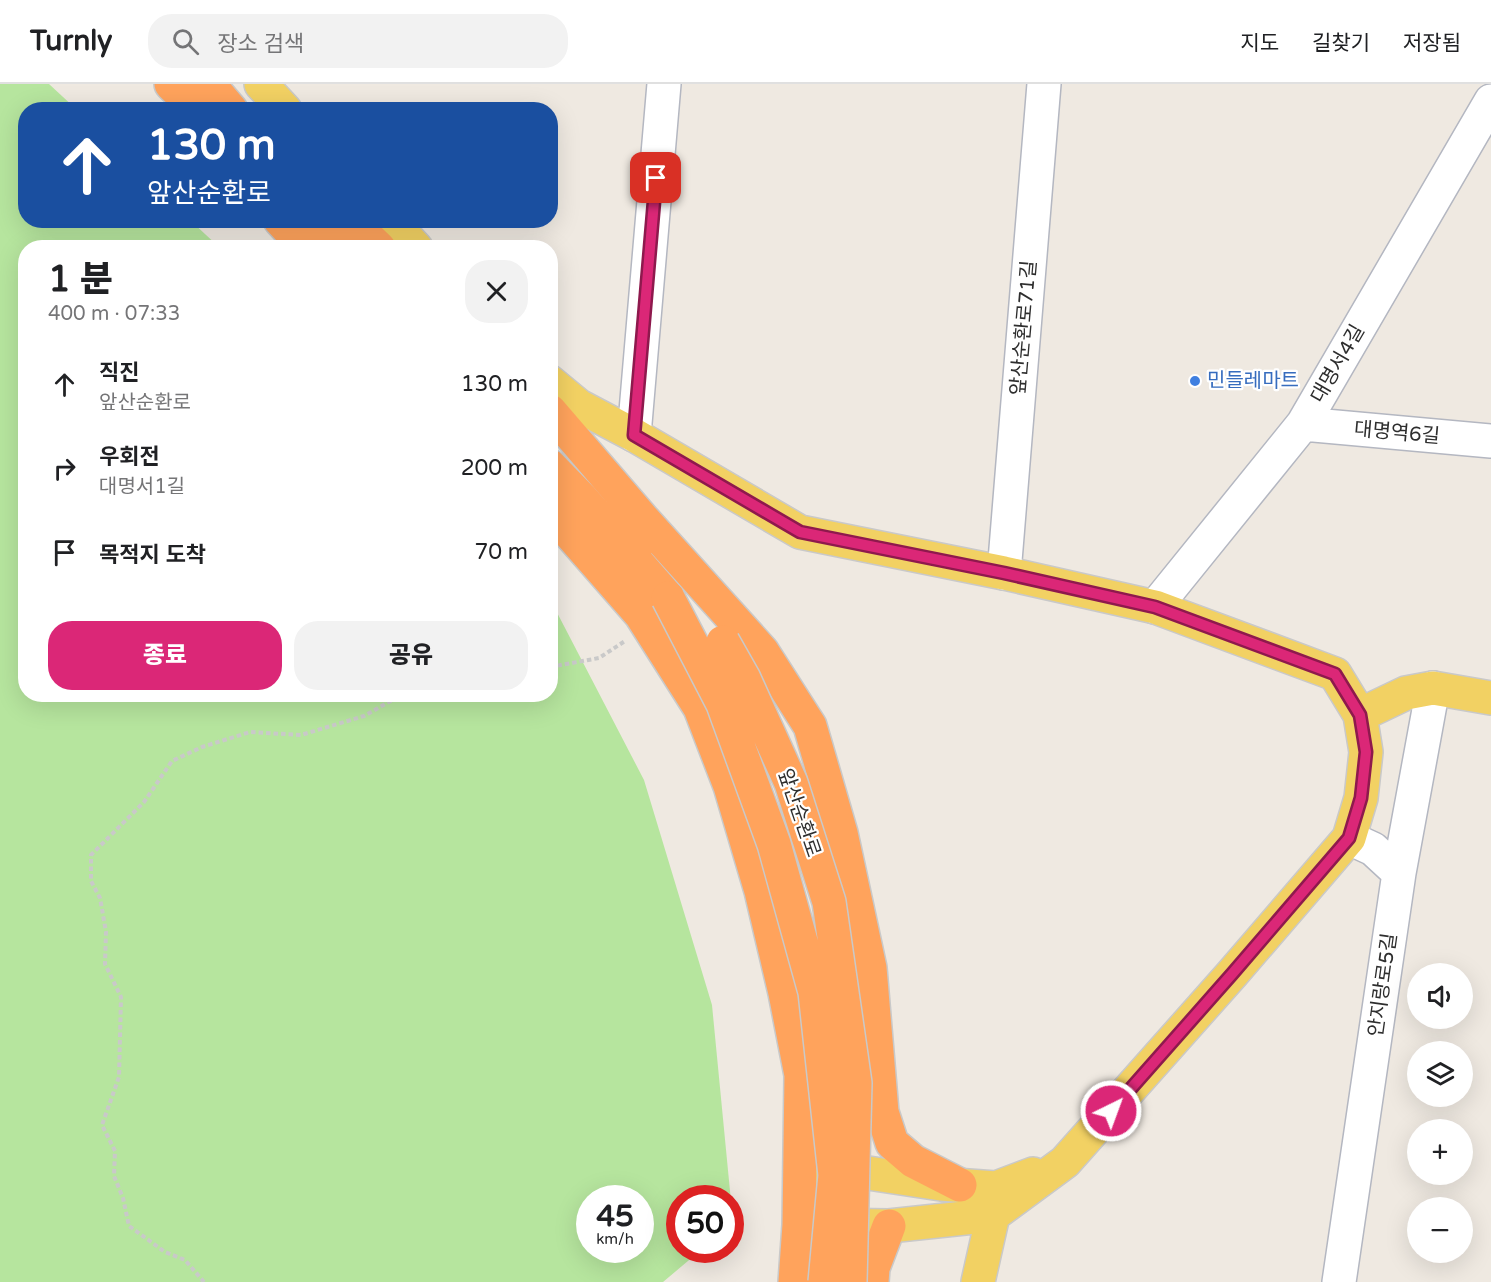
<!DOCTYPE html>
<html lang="ko">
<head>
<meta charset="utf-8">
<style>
	:root { --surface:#fff; --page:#f2f2f2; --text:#202124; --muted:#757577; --line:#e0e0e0; --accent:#db2777 }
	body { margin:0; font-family:"Varela Round","Noto Sans KR",sans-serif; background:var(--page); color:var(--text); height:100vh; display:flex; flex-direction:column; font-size:22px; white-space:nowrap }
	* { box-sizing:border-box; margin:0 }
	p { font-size:20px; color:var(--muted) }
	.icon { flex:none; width:33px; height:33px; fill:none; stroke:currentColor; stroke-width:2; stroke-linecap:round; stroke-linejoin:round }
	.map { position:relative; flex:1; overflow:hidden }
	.side { position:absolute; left:18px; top:156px; width:540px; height:462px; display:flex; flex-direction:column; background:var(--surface); border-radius:24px; box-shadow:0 6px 24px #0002 }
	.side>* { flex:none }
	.top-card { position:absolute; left:18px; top:18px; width:540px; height:126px; border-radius:24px; box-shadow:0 6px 24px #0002; background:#1a4fa0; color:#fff; overflow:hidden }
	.fabs { position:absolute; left:1407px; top:879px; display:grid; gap:12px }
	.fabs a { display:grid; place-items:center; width:66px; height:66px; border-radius:50%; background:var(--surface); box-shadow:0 6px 24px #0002; font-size:30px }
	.speed { position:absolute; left:576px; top:1101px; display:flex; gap:12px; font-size:30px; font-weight:700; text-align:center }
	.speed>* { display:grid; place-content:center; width:78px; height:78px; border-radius:50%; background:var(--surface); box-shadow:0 6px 24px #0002; line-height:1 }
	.speed small { font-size:15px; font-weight:400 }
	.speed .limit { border:9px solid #d22; background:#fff; color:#111 }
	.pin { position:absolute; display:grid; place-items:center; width:51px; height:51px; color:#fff; margin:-26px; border-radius:12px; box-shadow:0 3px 9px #0006 }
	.me { position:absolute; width:66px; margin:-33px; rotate:42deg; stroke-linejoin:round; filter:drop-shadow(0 0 4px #0008) }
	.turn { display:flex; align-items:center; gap:21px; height:126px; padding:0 30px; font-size:27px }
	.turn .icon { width:78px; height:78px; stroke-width:2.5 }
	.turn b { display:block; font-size:42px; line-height:51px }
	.round { display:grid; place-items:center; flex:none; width:63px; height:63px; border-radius:24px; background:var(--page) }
	.overview { display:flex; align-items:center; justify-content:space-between; height:102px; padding:0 30px }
	h1 { font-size:36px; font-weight:800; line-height:45px }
	.primary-button { display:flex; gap:12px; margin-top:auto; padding:12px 30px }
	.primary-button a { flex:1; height:69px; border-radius:24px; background:var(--accent); color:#fff; font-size:24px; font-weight:800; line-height:69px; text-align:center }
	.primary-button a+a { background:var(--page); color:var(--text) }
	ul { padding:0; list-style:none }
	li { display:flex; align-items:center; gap:18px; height:84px; padding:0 30px }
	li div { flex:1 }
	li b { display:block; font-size:22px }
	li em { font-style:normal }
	header { display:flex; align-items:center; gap:36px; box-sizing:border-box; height:84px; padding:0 30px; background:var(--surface); border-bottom:2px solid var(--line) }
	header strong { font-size:28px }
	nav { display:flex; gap:33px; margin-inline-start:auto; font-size:21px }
	.search { width:420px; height:54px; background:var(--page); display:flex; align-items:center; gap:15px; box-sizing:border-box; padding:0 21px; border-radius:24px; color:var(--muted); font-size:22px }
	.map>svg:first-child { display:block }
</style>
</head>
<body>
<header>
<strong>Turnly</strong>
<div class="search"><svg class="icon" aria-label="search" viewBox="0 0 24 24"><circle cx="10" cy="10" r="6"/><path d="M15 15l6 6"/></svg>장소 검색</div>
<nav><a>지도</a><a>길찾기</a><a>저장됨</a></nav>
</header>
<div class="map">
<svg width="1491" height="1198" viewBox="0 0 1491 1198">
	<rect width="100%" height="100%" fill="#efe9e1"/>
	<path fill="#b6e59e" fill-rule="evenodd" d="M 0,0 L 49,0 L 76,25 L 26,26 L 26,136 L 191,137 L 219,163 L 26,164 L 26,610 L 550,610 L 551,517 L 644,696 L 712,921 L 733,1138 L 731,1140 L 730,1114 L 680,1114 L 680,1166 L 701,1166 L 663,1198 L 0,1198 ZM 590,1114 L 640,1114 L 640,1166 L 590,1166 Z"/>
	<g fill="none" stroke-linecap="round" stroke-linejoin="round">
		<defs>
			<path id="minor" d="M 1303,340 L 1491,357
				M 634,351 L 664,0
				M 1004,489 L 1044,0
				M 1155,523 L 1303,340 L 1491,17
				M 1349,754 L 1373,765 L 1399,789
				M 1339,1198 L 1399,789 L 1433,604"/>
			<path id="major" d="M 261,0 L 285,26
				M 390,136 L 416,164
				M 550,298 L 579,322 L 634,351 L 800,448 L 1004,489 L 1155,523 L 1335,590 L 1360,631 L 1366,668 L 1361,714 L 1349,754 L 1232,890 L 1065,1078 L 993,1131 L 889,1142 L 824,1141
				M 1360,631 L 1406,609 L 1433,604 L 1491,614
				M 824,1089 L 868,1089 L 941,1100 L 996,1104 L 1033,1090
				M 978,1198 L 993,1131"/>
			<path id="highway" d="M 171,0 L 198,26
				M 209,0 L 231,26
				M 280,136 L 306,164
				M 318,136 L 343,164
				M 350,136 L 379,164
				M 550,327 L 642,434 L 654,453
				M 550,382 L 582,415 L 668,514
				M 550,427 L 641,531 L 700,624 L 730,702 L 761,807 L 785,909 L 801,991 L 799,1141 L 795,1198
				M 642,434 L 762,567 L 810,642 L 841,749 L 870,884 L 882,1028 L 892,1059 L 913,1077 L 960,1101
				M 872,1198 L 873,1184 L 889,1142"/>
		</defs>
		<use href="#minor" stroke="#b4b7c1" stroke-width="36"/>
		<use href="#major" stroke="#c9c9c9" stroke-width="36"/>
		<use href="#highway" stroke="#c9c9c9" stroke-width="36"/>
		<path stroke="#c9c9c9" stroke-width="4" stroke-dasharray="4.5 3" stroke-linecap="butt" d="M 550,583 L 599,574 L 625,557
			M 204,1198 L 185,1176 L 165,1168 L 129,1142 L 123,1114 L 114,1092 L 115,1067 L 102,1041 L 119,993 L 121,913 L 105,880 L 106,848 L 100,814 L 91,797 L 91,771 L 144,718 L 172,677 L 202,663 L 250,648 L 301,651 L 364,632 L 403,610"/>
		<use href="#minor" stroke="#fff" stroke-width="33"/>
		<use href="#major" stroke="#f2d163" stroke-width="33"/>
		<use href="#highway" stroke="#ffa35c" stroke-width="33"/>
		<defs>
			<path id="highway-bridge" d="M 668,514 L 723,620 L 774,760 L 815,908 L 835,1091 L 825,1198
				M 723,558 L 744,595 L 791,699 L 829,818 L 855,999 L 850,1198"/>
		</defs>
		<use href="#highway-bridge" stroke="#c9c9c9" stroke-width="36" stroke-linecap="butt"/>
		<use href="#highway-bridge" stroke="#ffa35c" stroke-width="33"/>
	</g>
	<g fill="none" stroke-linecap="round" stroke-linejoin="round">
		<defs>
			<path id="route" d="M 656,94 L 634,351 L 800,448 L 1004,489 L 1155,523 L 1335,590 L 1360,631 L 1366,668 L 1361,714 L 1349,754 L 1232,890 L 1111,1027"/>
		</defs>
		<use href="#route" stroke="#8e194d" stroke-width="15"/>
		<use href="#route" stroke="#db2777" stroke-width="10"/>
	</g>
	<circle fill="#3f7fe0" stroke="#fff" stroke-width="2" cx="1195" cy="297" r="6"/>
	<g text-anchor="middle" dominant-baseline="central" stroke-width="4.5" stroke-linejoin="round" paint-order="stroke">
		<g font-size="20" fill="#2e2e2e" stroke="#fff">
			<text transform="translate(1024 244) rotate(-85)">앞산순환로71길</text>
			<text transform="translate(1338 280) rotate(-60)">대명서4길</text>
			<text transform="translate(1397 349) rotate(5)">대명역6길</text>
			<text transform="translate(799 729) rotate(71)">앞산순환로</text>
			<text transform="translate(1383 901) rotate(-82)">안지랑로5길</text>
		</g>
		<g font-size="20" fill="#366cbe" stroke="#fff" text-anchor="start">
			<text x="1207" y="297">민들레마트</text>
		</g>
	</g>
</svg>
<div class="fabs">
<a><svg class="icon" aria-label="sound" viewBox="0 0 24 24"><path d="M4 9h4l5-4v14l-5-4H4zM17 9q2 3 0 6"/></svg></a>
<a><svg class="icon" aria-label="layers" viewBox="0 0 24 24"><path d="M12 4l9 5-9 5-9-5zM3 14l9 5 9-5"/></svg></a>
<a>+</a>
<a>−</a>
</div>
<div class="speed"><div>45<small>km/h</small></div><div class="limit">50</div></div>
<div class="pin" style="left:656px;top:94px;background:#d93025"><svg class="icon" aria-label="arrive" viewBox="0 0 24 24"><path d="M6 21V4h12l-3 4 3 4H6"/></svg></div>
<svg class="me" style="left:1111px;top:1027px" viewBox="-20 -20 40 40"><circle r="17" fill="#db2777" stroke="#fff" stroke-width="3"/><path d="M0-11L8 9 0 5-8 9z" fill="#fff"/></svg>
<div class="top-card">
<div class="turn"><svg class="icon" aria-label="ahead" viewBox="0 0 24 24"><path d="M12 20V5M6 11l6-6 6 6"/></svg><div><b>130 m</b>앞산순환로</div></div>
</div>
<section class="side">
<div class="overview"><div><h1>1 분</h1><p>400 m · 07:33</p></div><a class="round"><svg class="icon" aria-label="close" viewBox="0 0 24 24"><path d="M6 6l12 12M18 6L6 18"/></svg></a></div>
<ul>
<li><svg class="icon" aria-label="ahead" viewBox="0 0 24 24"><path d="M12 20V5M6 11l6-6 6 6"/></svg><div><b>직진</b><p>앞산순환로</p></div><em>130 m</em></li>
<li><svg class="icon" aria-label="right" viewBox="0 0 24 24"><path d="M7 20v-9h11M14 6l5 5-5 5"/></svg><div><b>우회전</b><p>대명서1길</p></div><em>200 m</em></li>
<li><svg class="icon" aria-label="arrive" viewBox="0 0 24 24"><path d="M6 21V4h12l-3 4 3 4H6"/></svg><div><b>목적지 도착</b></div><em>70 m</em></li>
</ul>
<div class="primary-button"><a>종료</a><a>공유</a></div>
</section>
</div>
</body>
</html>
